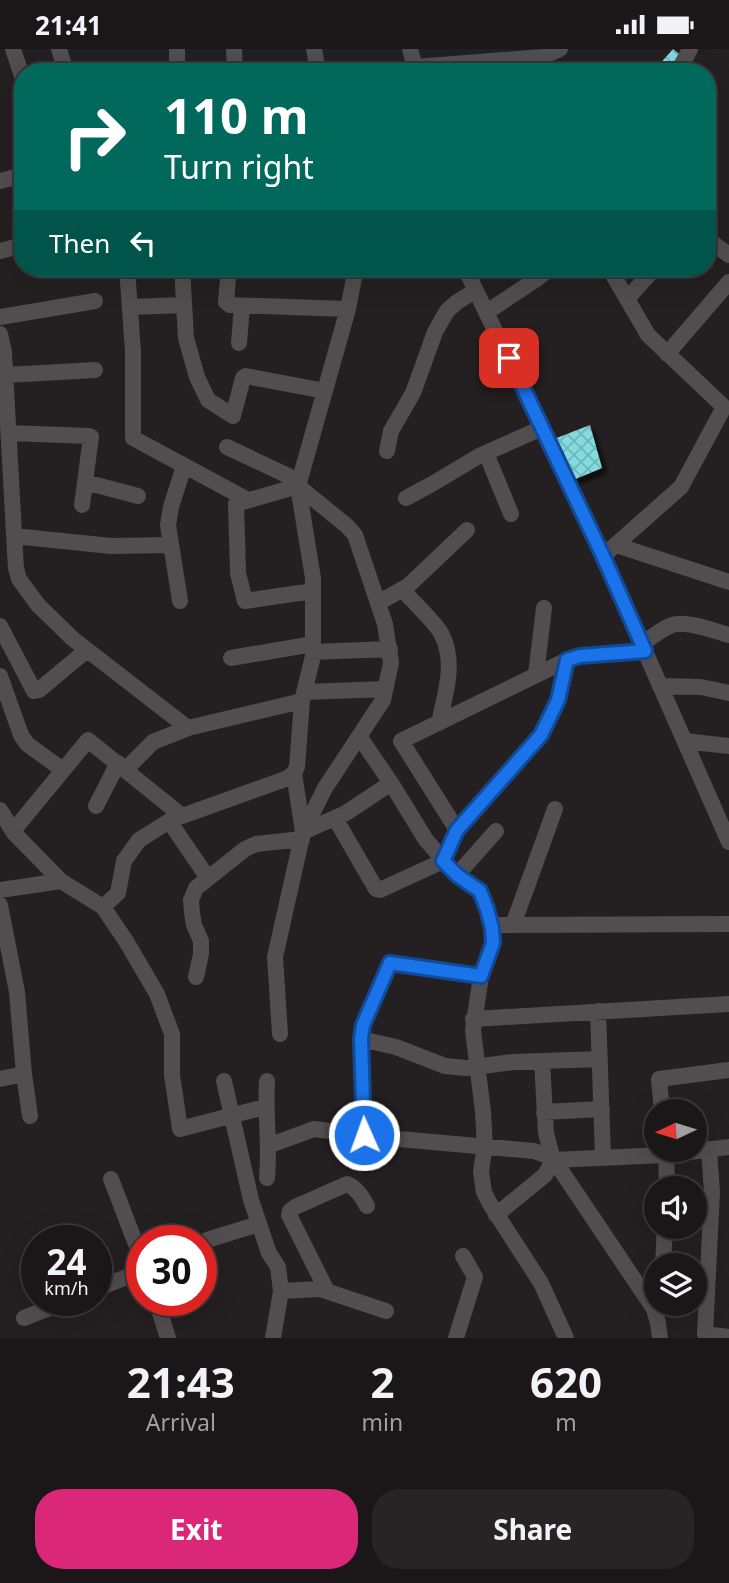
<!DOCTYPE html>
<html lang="en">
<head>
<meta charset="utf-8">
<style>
	:root { --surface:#1b1718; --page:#282425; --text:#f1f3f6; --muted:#a09fa2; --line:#393637; --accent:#db2777 }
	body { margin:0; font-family:"Noto Sans",sans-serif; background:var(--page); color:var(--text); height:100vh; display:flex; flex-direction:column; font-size:26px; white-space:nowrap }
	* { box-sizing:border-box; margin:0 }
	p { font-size:23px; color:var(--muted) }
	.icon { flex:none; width:38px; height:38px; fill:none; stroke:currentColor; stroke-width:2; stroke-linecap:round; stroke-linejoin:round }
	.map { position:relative; height:1289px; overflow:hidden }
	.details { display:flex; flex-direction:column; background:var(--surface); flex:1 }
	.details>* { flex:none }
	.guide { position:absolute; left:14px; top:14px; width:702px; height:214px; border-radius:28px; box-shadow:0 7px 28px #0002,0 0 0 2px var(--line); background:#00695c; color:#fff; overflow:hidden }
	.needle { width:46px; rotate:266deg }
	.tools { position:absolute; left:644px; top:1050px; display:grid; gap:14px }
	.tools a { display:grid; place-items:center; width:63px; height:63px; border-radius:50%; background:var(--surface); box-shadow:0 7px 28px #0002,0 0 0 2px var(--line); font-size:35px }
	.speed { position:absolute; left:21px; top:1176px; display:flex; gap:14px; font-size:35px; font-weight:700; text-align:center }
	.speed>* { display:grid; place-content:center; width:91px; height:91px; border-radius:50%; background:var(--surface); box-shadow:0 7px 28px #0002,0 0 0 2px var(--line); line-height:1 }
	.speed small { font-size:18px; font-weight:400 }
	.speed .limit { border:10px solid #d22; background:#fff; color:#111 }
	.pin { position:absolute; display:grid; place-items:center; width:60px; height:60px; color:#fff; margin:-30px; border-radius:14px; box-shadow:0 4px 10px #0006 }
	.me { position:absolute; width:77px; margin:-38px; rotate:358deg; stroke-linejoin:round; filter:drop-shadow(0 0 5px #0008) }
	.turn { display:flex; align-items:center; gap:24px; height:147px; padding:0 35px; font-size:32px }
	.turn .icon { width:91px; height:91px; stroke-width:2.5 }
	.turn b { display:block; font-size:49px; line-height:60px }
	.then { display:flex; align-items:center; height:66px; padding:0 35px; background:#0003; gap:14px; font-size:26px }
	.eta { display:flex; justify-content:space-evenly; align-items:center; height:119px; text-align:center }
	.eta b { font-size:42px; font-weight:700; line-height:49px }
	.cta { display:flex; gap:14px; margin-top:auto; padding:14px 35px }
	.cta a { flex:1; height:80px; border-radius:28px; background:var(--accent); color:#fff; font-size:28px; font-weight:700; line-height:80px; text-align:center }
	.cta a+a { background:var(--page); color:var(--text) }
	.status { display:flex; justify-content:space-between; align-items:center; height:49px; padding:0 35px; background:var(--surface); direction:ltr }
	.status svg { height:19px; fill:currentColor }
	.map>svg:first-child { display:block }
</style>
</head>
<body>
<div class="status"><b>21:41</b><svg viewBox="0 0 49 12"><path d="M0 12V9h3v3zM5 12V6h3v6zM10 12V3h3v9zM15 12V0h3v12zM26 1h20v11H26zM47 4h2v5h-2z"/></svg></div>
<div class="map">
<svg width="729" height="1289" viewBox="0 0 729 1289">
	<defs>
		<pattern id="building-cross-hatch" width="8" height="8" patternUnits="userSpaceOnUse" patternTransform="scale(1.75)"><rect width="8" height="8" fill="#82dbdf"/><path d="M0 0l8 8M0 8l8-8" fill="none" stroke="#72b5b8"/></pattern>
		<filter id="shadow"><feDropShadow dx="5" dy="5" stdDeviation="2" flood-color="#0009"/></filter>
	</defs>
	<rect width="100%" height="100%" fill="#241f20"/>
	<path fill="url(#building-cross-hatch)" filter="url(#shadow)" d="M 673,0 L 689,13 L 683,23 L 664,23 L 658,17 Z
		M 590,376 L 602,419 L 573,431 L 554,390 Z"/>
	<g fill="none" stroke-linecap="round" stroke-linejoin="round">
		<path stroke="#524d4e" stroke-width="16" d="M 13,0 L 23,30
			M 59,0 L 66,23
			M 234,0 L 235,23
			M 314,0 L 318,23
			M 410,0 L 416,23
			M 542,8 L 554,23
			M 415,18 L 542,8 L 560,0
			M 177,23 L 177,0
			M 678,23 L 690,0
			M 0,132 L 23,126
			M 707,190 L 729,206
			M 0,202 L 23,196
			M 127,219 L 133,302 L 133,389 L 248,451
			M 182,219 L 186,289 L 197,328 L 208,351 L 233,367 L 243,329 L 246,327 L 325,342
			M 229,219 L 226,253 L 230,256 L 348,260
			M 465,219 L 603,507 L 729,793
			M 627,250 L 655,219
			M 131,258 L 184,256
			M 487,263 L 538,229 L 551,219
			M 0,268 L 95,252
			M 0,285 L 4,303 L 15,503 L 16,519 L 19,530 L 38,556 L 73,590 L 188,679
			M 239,294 L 242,257
			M 667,305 L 729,233
			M 6,326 L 95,321
			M 9,384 L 89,387 L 91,388 L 82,456
			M 227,398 L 299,432
			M 387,402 L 391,382 L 413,344 L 435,283 L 447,262 L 457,253 L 475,242
			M 486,404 L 511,465
			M 85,433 L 138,447
			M 406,449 L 432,435 L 479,407 L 542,379
			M 14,487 L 111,497 L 171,496
			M 616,496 L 729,533
			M 603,507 L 681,438 L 724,358 L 648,286 L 609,219
			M 402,540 C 412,552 437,575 442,586 C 456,615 445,645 439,674
			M 313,542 L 245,552 L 238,524 L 236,455 L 298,437 L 348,260 L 356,219
			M 180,552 L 168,476 L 171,458 L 184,417
			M 378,554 L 408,537 L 467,481
			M 0,577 L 34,642 L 39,641 L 87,601
			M 642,595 C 651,589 661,580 672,576 C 686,571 714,582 729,586
			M 313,603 L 390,600
			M 231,609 L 313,595
			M 536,626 L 544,559
			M 0,627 L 21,686 L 27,695 L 63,721
			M 660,637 L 701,638 L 729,644
			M 305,643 L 385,640
			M 359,687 L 391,734 L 426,791 L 457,826 L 480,842 L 487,860 L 492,879 L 493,894 L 481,927 L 473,981 L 483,1063 L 485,1097 L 481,1122 L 484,1143 L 490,1155 L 541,1234 L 566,1289
			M 685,692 L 729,697
			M 127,722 L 131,715 L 153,693 L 188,679 L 302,652
			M 294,724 L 303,783 L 346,764 L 391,734
			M 96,757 L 118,714
			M 0,761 L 14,784 L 61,832 L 103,858 L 126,892 L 157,945 L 172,985 L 172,1026 L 180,1080 L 265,1058
			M 335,769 L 376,840 L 380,841 L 443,812 L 457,781 L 541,686 L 558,651 L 567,611
			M 169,772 L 208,829
			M 457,781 L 401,692 L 567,611 L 580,607 L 645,602
			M 13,782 L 88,691 L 182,767
			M 457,826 L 496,782
			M 0,841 L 61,832
			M 0,856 L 17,943 L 24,1025 L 30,1067
			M 103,858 L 118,844 L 124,812 L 139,791 L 171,771 L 288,729 L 294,724 L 297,718 L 302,652 L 313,607 L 313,529 L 298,437
			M 491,876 L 729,875
			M 513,876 L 555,760
			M 196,928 L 201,905 L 201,892 L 194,876 L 192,864 L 191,851 L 196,839 L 245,800 L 256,795 L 302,790
			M 598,962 L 603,1108
			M 473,970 L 729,955
			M 280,985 L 275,908 L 303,783 L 325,739 L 383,651 L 391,614 L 385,575 L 355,486 L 347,477 L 298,437
			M 361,990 L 396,998 L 445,1017 L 466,1019 L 513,1013 L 600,1010
			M 542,1012 L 546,1084 L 553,1111 L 560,1120 L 654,1260 L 658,1274 L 660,1289
			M 0,1030 L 24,1025
			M 224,1032 L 251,1151 L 269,1204 L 278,1218 L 281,1242 L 273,1289
			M 267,1032 C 265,1065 270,1096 267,1129
			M 662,1062 L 659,1030 L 729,1021
			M 544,1063 L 602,1060
			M 364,1086 L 361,990 L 363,976 L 390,914 L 481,927
			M 273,1095 L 314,1080 L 376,1088 L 534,1102 L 548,1107 L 553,1111 L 666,1106 L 729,1098
			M 709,1100 L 712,1143 L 705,1285 L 729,1288
			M 666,1101 L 667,1139
			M 111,1130 L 142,1211
			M 496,1166 L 545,1126 L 553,1111
			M 207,1191 L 259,1175
			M 663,1216 L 665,1178
			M 96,1240 L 142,1222
			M 281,1242 L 320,1240 L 386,1262
			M 327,1242 L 289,1166 L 290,1162 L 295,1158 L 347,1135 C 357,1139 362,1148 367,1157
			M 156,1251 L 168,1289
			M 24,1269 L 69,1251
			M 456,1289 L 475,1228 L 463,1207"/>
	</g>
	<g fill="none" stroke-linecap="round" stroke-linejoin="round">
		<defs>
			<path id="route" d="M 364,1086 L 361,990 L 363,976 L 390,914 L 481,927 L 493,894 L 492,879 L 487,860 L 480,842 L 457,826 L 443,812 L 457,781 L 541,686 L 558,651 L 567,611 L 580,607 L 645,602 L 603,507 L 509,309"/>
		</defs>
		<use href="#route" stroke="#114b97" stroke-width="18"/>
		<use href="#route" stroke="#1a73e8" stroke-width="12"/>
	</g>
</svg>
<div class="tools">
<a><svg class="needle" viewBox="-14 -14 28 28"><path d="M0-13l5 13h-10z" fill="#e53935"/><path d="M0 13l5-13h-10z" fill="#a09fa2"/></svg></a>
<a><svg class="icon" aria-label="sound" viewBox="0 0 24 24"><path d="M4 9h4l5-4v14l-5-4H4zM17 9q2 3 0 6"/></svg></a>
<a><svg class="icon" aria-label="layers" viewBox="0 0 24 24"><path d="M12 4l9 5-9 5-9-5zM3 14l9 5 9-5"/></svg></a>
</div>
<div class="speed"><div>24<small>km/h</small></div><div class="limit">30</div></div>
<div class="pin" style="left:509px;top:309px;background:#d93025"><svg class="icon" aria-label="arrive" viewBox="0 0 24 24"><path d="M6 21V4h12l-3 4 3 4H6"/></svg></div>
<svg class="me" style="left:364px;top:1086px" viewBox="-20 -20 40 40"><circle r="17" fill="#1a73e8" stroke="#fff" stroke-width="3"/><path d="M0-11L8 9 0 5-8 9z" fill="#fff"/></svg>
<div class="guide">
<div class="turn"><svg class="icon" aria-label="right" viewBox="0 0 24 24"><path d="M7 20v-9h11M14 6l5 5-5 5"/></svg><div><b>110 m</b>Turn right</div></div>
<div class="then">Then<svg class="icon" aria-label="left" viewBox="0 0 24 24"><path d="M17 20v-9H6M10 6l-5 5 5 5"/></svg></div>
</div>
</div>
<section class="details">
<div class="eta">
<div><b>21:43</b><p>Arrival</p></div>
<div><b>2</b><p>min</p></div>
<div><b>620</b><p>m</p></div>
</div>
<div class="cta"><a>Exit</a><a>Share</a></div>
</section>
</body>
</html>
